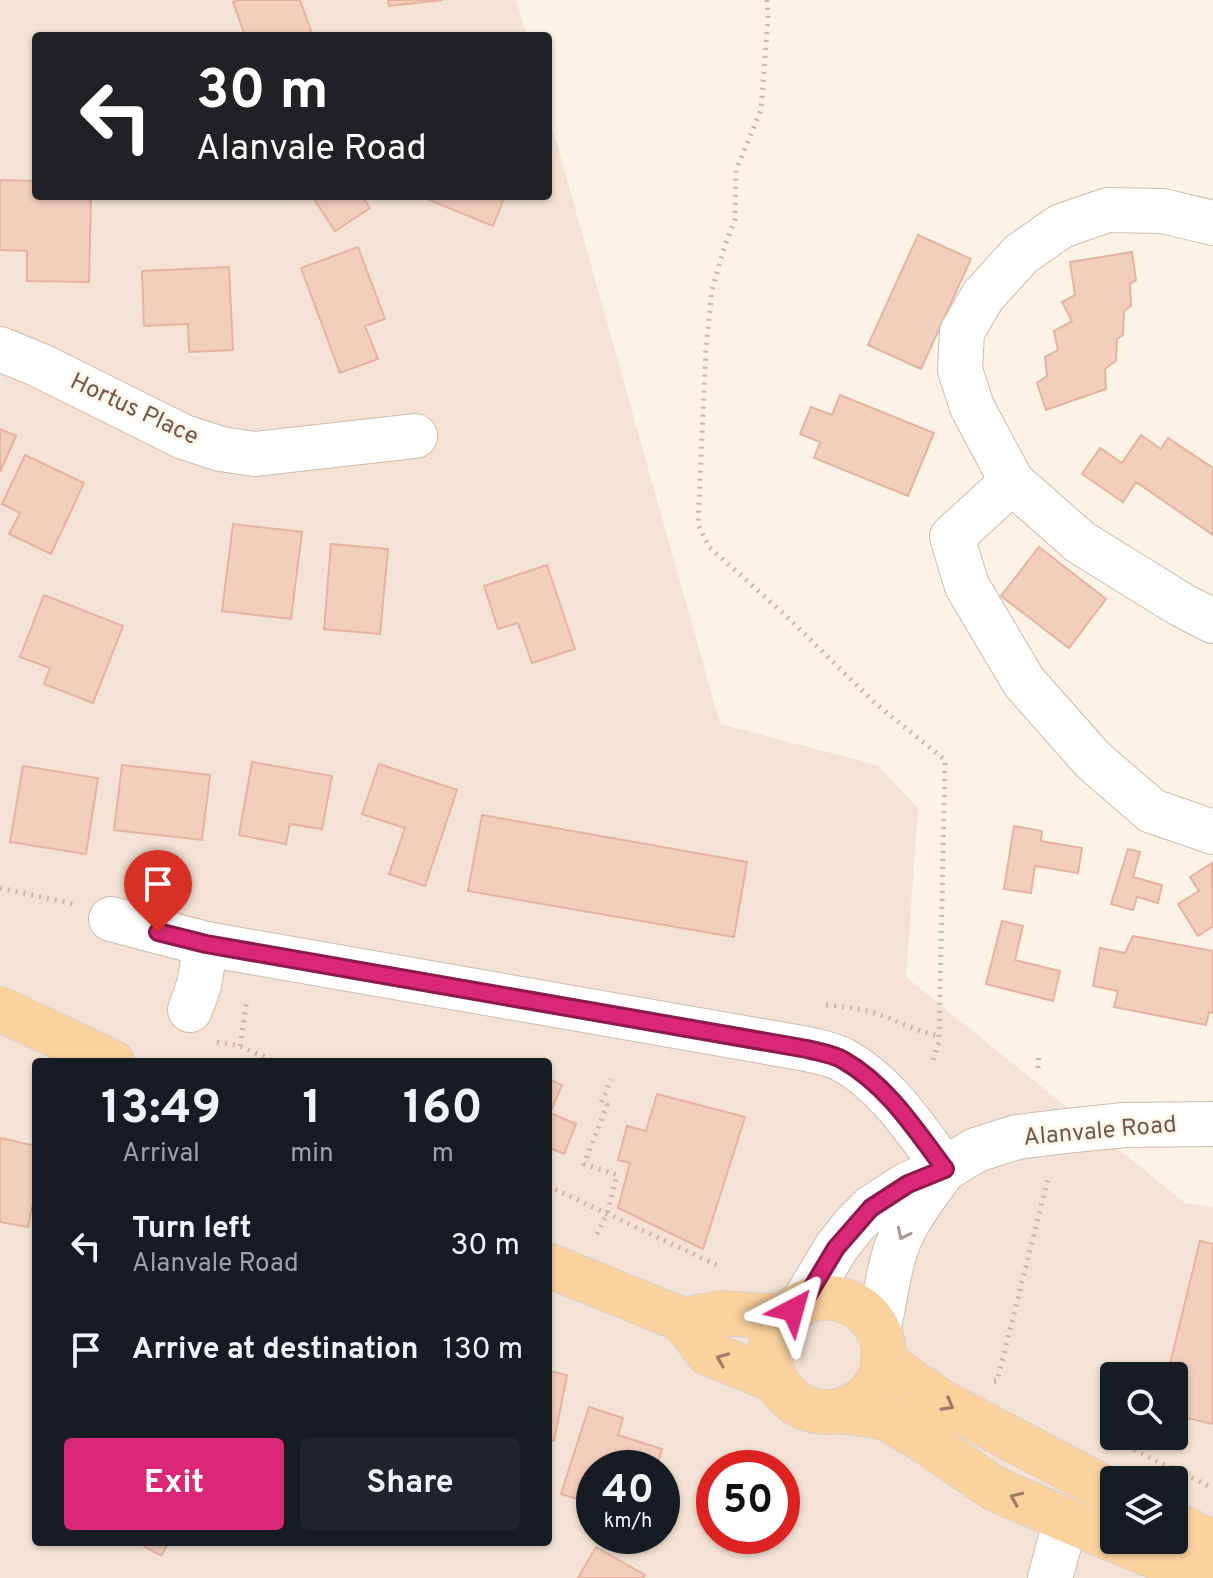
<!DOCTYPE html>
<html lang="en">
<head>
<meta charset="utf-8">
<style>
	:root { --surface:#171b24; --page:#20242c; --text:#f1f3f6; --muted:#9ea1a6; --accent:#db2777 }
	body { margin:0; font-family:Overpass,sans-serif; background:var(--page); color:var(--text); height:100vh; display:flex; flex-direction:column; font-size:30px; white-space:nowrap }
	* { box-sizing:border-box; margin:0 }
	p { font-size:26px; color:var(--muted) }
	.icon { flex:none; width:44px; height:44px; fill:none; stroke:currentColor; stroke-width:2; stroke-linecap:round; stroke-linejoin:round }
	.map { position:relative; flex:1; overflow:hidden }
	.panel { position:absolute; left:32px; top:1058px; width:520px; height:488px; display:flex; flex-direction:column; background:var(--surface); border-radius:8px; box-shadow:0 2px 6px #0004 }
	.panel>* { flex:none }
	.top-card { position:absolute; left:32px; top:32px; width:520px; height:168px; border-radius:8px; box-shadow:0 2px 6px #0004; background:#202124; color:#fff; overflow:hidden }
	.fabs { position:absolute; left:1100px; top:1362px; display:grid; gap:16px }
	.fabs a { display:grid; place-items:center; width:88px; height:88px; border-radius:8px; background:var(--surface); box-shadow:0 2px 6px #0004; font-size:40px }
	.speed { position:absolute; left:576px; top:1450px; display:flex; gap:16px; font-size:40px; font-weight:700; text-align:center }
	.speed>* { display:grid; place-content:center; width:104px; height:104px; border-radius:50%; background:var(--surface); box-shadow:0 2px 6px #0004; line-height:1 }
	.speed small { font-size:20px; font-weight:400 }
	.speed .limit { border:12px solid #d22; background:#fff; color:#111 }
	.pin { position:absolute; display:grid; place-items:center; width:68px; height:68px; color:#fff; margin:-82px -34px; border-radius:50% 50% 50% 0; rotate:-45deg; box-shadow:0 0 8px #0007 }
	.pin .icon { rotate:45deg }
	.me { position:absolute; width:88px; margin:-44px; rotate:39deg; stroke-linejoin:round; filter:drop-shadow(0 0 6px #0008) }
	.turn { display:flex; align-items:center; gap:28px; height:168px; padding:0 32px; font-size:36px }
	.turn .icon { width:104px; height:104px; stroke-width:2.5 }
	.turn b { display:block; font-size:56px; line-height:68px }
	.eta { display:flex; justify-content:space-evenly; align-items:center; height:136px; text-align:center }
	.eta b { font-size:48px; font-weight:700; line-height:56px }
	.button { display:flex; gap:16px; margin-top:auto; padding:16px 32px }
	.button a { flex:1; height:92px; border-radius:8px; background:var(--accent); color:#fff; font-size:32px; font-weight:700; line-height:92px; text-align:center }
	.button a+a { background:var(--page); color:var(--text) }
	ul { padding:0; list-style:none }
	li { display:flex; align-items:center; gap:24px; height:104px; padding:0 32px }
	li div { flex:1 }
	li b { display:block; font-size:30px }
	li em { font-style:normal }
	.map>svg:first-child { display:block }
</style>
</head>
<body>
<div class="map">
<svg width="1213" height="1578" viewBox="0 0 1213 1578">
	<rect width="100%" height="100%" fill="#fcf2e5"/>
	<path fill="#f4e3d4" fill-rule="evenodd" d="M 0,0 L 516,0 L 527,36 L 36,36 L 36,196 L 548,196 L 548,112 L 720,724 L 877,765 L 918,808 L 906,977 L 1185,1203 L 1213,1207 L 1213,1578 L 0,1578 ZM 36,1062 L 548,1062 L 548,1542 L 36,1542 ZM 1114,1376 L 1174,1376 L 1174,1436 L 1114,1436 ZM 594,1468 L 662,1468 L 662,1536 L 594,1536 ZM 714,1468 L 782,1468 L 782,1536 L 714,1536 ZM 1114,1480 L 1174,1480 L 1174,1540 L 1114,1540 Z"/>
	<path fill="#f2cebd" stroke="#e4b49e" stroke-width="2" d="M 240,0 L 300,0 L 313,36 L 245,36 L 233,2 Z
		M 388,0 L 443,0 L 389,6 Z
		M 0,180 L 36,181 L 36,196 L 91,196 L 89,282 L 27,281 L 27,251 L 0,250 Z
		M 312,196 L 362,196 L 370,208 L 335,231 Z
		M 419,196 L 505,196 L 493,226 Z
		M 918,235 L 971,259 L 921,369 L 868,345 Z
		M 358,247 L 385,319 L 365,326 L 378,359 L 340,373 L 301,268 Z
		M 1132,252 L 1136,280 L 1130,284 L 1131,306 L 1124,311 L 1123,335 L 1117,339 L 1116,361 L 1105,369 L 1106,389 L 1046,410 L 1037,383 L 1047,376 L 1045,357 L 1058,350 L 1054,331 L 1072,321 L 1062,302 L 1075,295 L 1070,262 Z
		M 229,267 L 233,350 L 189,352 L 188,324 L 144,326 L 142,271 Z
		M 840,395 L 934,433 L 908,496 L 814,458 L 820,442 L 800,434 L 811,407 L 832,415 Z
		M 0,429 L 16,436 L 0,472 Z
		M 1141,435 L 1161,449 L 1168,438 L 1213,468 L 1213,535 L 1136,482 L 1123,502 L 1082,474 L 1100,448 L 1122,463 Z
		M 25,455 L 84,483 L 51,554 L 9,534 L 20,513 L 2,504 Z
		M 233,524 L 302,532 L 291,619 L 222,611 Z
		M 331,544 L 388,549 L 380,634 L 324,629 Z
		M 1039,547 L 1106,599 L 1069,648 L 1001,596 Z
		M 547,565 L 575,649 L 532,663 L 518,623 L 498,629 L 484,586 Z
		M 44,595 L 123,626 L 93,703 L 44,684 L 50,668 L 20,657 Z
		M 252,762 L 332,776 L 322,829 L 290,824 L 286,844 L 239,835 Z
		M 379,764 L 457,790 L 425,886 L 389,874 L 405,828 L 362,814 Z
		M 122,765 L 210,775 L 202,840 L 114,830 Z
		M 23,766 L 98,778 L 86,854 L 10,842 Z
		M 482,815 L 747,862 L 734,937 L 468,891 Z
		M 1014,826 L 1042,831 L 1041,841 L 1082,848 L 1078,873 L 1035,866 L 1031,893 L 1004,889 Z
		M 1128,849 L 1140,852 L 1133,877 L 1162,885 L 1158,903 L 1137,897 L 1133,910 L 1111,904 Z
		M 1212,863 L 1213,926 L 1198,936 L 1178,904 L 1199,891 L 1190,877 Z
		M 1002,921 L 1023,926 L 1015,960 L 1060,971 L 1053,1001 L 986,984 Z
		M 1133,936 L 1213,951 L 1213,1013 L 1209,1012 L 1206,1025 L 1114,1007 L 1118,991 L 1093,986 L 1100,948 L 1125,953 Z
		M 548,1079 L 562,1085 L 550,1113 L 576,1124 L 564,1154 L 548,1147 Z
		M 657,1094 L 745,1117 L 703,1249 L 618,1208 L 630,1163 L 618,1160 L 627,1126 L 646,1131 Z
		M 0,1138 L 36,1146 L 36,1187 L 28,1227 L 0,1222 Z
		M 1200,1241 L 1213,1244 L 1213,1424 L 1174,1415 L 1174,1376 L 1167,1376 Z
		M 548,1371 L 567,1375 L 554,1441 L 548,1440 Z
		M 589,1407 L 623,1418 L 618,1435 L 662,1449 L 656,1468 L 594,1468 L 594,1504 L 561,1494 Z
		M 137,1542 L 169,1542 L 161,1556 Z
		M 596,1547 L 645,1575 L 643,1578 L 578,1578 Z"/>
	<g fill="none" stroke-linecap="round" stroke-linejoin="round">
		<defs>
			<path id="minor" d="M 1213,223 L 1163,211 L 1108,210 L 1061,226 L 1021,254 L 983,296 L 962,332 L 960,370 L 972,407 L 1012,482 L 1080,542 L 1180,604 L 1213,621
				M 0,349 L 39,365 L 184,437 L 221,449 L 255,454 L 415,436
				M 1012,482 L 952,537 L 967,586 L 1024,682 L 1093,760 L 1152,811 L 1213,832
				M 111,919 L 206,944 L 807,1049 C 818,1052 833,1054 843,1060 C 887,1084 915,1129 945,1169
				M 190,1010 L 199,985 L 206,944
				M 803,1303 L 836,1248 L 854,1225 L 871,1208 L 908,1184 L 945,1169 L 976,1150 L 1017,1137 L 1066,1131 L 1124,1125 L 1213,1124
				M 878,1331 C 885,1302 889,1260 902,1234 C 912,1211 929,1191 943,1171
				M 1050,1578 L 1066,1520"/>
			<path id="major" d="M 0,1009 L 112,1062
				M 548,1265 L 683,1320 L 708,1353 L 776,1381
				M770 1355a57 57 0 1 1 114 0a57 57 0 1 1-114 0Z
				M 683,1320 L 720,1313 L 784,1317
				M 883,1361 L 940,1401 L 1114,1493
				M 838,1411 L 884,1417 L 925,1441 L 995,1489 L 1114,1540
				M 1174,1523 L 1213,1543
				M 1115,1540 L 1191,1572 L 1213,1576"/>
		</defs>
		<use href="#minor" stroke="#d0bbae" stroke-width="46"/>
		<use href="#major" stroke="#d8d0cc" stroke-width="46"/>
		<path stroke="#d7b2a0" stroke-width="5" stroke-dasharray="2 6" stroke-linecap="butt" d="M 767,0 L 768,19 L 761,110 L 736,170 L 735,219 L 723,251 L 712,290 L 706,347 L 698,524 L 709,547 L 783,613 L 875,703 L 945,760 L 939,1041 L 932,1063
			M 0,888 L 73,904
			M 826,1005 C 844,1007 860,1008 878,1014 C 898,1021 918,1032 939,1036
			M 217,1042 L 240,1046 L 276,1062
			M 240,1046 L 247,999
			M 1038,1068 L 1039,1053
			M 548,1186 L 721,1267
			M 597,1234 L 607,1214 L 617,1175 L 584,1164 L 607,1105 L 601,1103 L 611,1079
			M 994,1381 L 997,1381 L 1048,1179
			M 1134,1450 L 1213,1488"/>
		<use href="#minor" stroke="#fff" stroke-width="44"/>
		<use href="#major" stroke="#fad29e" stroke-width="44"/>
	</g>
	<defs><path id="oneway-chevron" d="M-2-3.5L2.5 0L-2 3.5" fill="none" stroke-width="1.6" stroke-linecap="round" stroke-linejoin="round" transform="scale(2)"/></defs>
	<use stroke="#ac9a92" href="#oneway-chevron" transform="translate(903 1234) rotate(115)"/>
	<g stroke="#9d7c63">
		<use href="#oneway-chevron" transform="translate(722 1359) rotate(-158)"/>
		<use href="#oneway-chevron" transform="translate(948 1405) rotate(30)"/>
		<use href="#oneway-chevron" transform="translate(1016 1498) rotate(-156)"/>
	</g>
	<g fill="none" stroke-linecap="round" stroke-linejoin="round">
		<defs>
			<path id="route" d="M 158,932 L 206,944 L 807,1049 C 818,1052 833,1054 843,1060 C 887,1085 915,1129 945,1169 L 908,1184 L 871,1208 L 836,1248 L 803,1303 L 793,1310"/>
		</defs>
		<use href="#route" stroke="#8e194d" stroke-width="20"/>
		<use href="#route" stroke="#db2777" stroke-width="14"/>
	</g>
	<g text-anchor="middle" dominant-baseline="central" stroke-width="6" stroke-linejoin="round" paint-order="stroke">
		<g font-size="24" fill="#75574a" stroke="#fff6ec">
			<text transform="translate(134 410) rotate(25)">Hortus Place</text>
			<text transform="translate(1100 1132) rotate(-5)">Alanvale Road</text>
		</g>
	</g>
</svg>
<div class="fabs">
<a><svg class="icon" aria-label="search" viewBox="0 0 24 24"><circle cx="10" cy="10" r="6"/><path d="M15 15l6 6"/></svg></a>
<a><svg class="icon" aria-label="layers" viewBox="0 0 24 24"><path d="M12 4l9 5-9 5-9-5zM3 14l9 5 9-5"/></svg></a>
</div>
<div class="speed"><div>40<small>km/h</small></div><div class="limit">50</div></div>
<div class="pin" style="left:158px;top:932px;background:#d93025"><svg class="icon" aria-label="arrive" viewBox="0 0 24 24"><path d="M6 21V4h12l-3 4 3 4H6"/></svg></div>
<svg class="me" style="left:793px;top:1310px" viewBox="-20 -20 40 40"><path d="M0-17L14 15 0 8-14 15z" fill="#db2777" stroke="#fff" stroke-width="4"/></svg>
<div class="top-card">
<div class="turn"><svg class="icon" aria-label="left" viewBox="0 0 24 24"><path d="M17 20v-9H6M10 6l-5 5 5 5"/></svg><div><b>30 m</b>Alanvale Road</div></div>
</div>
<section class="panel">
<div class="eta">
<div><b>13:49</b><p>Arrival</p></div>
<div><b>1</b><p>min</p></div>
<div><b>160</b><p>m</p></div>
</div>
<ul>
<li><svg class="icon" aria-label="left" viewBox="0 0 24 24"><path d="M17 20v-9H6M10 6l-5 5 5 5"/></svg><div><b>Turn left</b><p>Alanvale Road</p></div><em>30 m</em></li>
<li><svg class="icon" aria-label="arrive" viewBox="0 0 24 24"><path d="M6 21V4h12l-3 4 3 4H6"/></svg><div><b>Arrive at destination</b></div><em>130 m</em></li>
</ul>
<div class="button"><a>Exit</a><a>Share</a></div>
</section>
</div>
</body>
</html>
